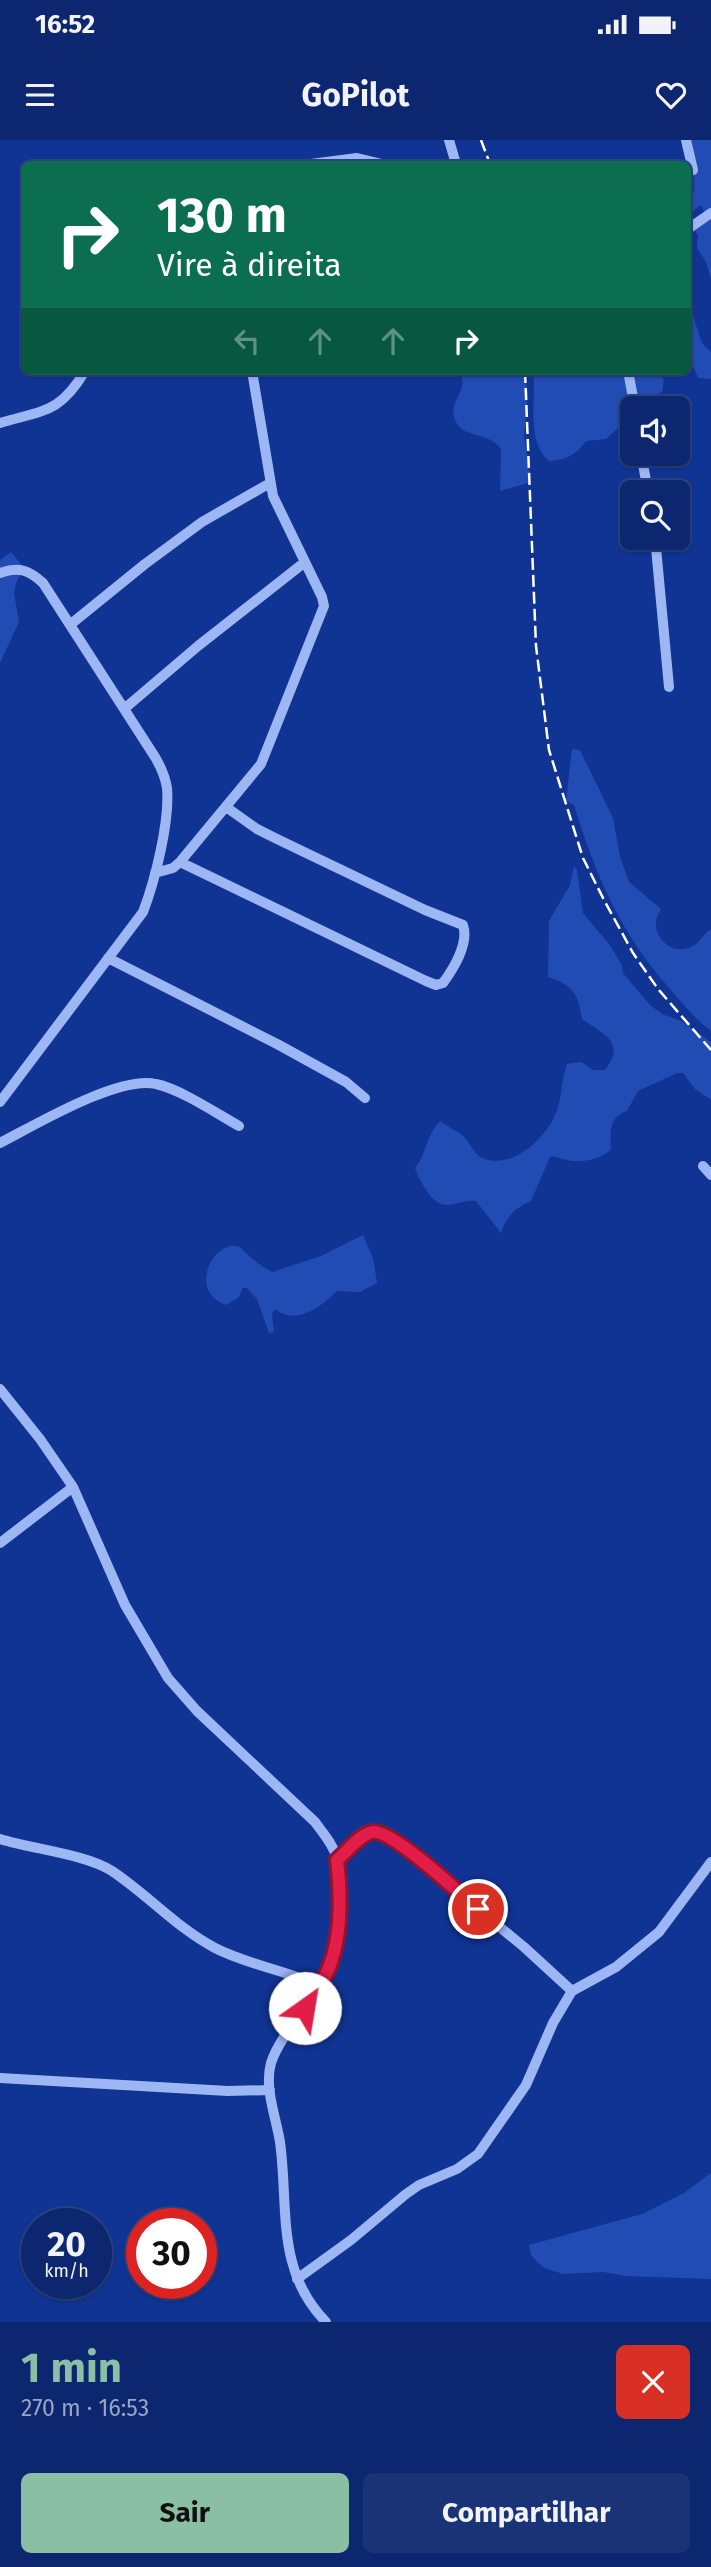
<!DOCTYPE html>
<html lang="pt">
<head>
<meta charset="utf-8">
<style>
	:root { --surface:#0c276f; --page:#1a3377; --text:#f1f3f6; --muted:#9aa5c3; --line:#2c4482; --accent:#8abfa5 }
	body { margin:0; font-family:"Fira Sans",sans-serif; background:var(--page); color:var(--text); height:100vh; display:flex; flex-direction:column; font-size:26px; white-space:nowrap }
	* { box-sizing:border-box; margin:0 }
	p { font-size:23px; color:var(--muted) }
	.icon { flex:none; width:38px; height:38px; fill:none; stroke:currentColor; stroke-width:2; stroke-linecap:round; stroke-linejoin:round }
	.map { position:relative; height:2182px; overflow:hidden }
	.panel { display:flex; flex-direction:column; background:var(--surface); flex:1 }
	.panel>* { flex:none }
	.top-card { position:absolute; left:21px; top:21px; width:670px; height:214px; border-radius:10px; box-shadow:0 2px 5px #0004,0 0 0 2px var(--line); background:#0b6e4f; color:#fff; overflow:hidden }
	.tools { position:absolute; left:620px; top:256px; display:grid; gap:14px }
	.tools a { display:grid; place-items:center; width:70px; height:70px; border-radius:10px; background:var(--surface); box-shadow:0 2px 5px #0004,0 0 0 2px var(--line); font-size:35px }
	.speed { position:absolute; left:21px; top:2068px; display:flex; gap:14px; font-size:35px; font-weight:700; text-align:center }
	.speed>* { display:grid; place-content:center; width:91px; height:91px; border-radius:50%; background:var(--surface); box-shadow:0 2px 5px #0004,0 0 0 2px var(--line); line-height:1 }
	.speed small { font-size:18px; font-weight:400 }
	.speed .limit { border:10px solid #d22; background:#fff; color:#111 }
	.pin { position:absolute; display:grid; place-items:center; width:60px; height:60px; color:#fff; margin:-30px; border:4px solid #fff; border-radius:50%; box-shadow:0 2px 7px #0007 }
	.me { position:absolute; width:77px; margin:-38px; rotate:32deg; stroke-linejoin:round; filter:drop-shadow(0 0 5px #0008) }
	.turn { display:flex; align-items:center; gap:24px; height:147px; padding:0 21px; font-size:32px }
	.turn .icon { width:91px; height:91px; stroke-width:2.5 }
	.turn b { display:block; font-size:49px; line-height:60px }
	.lanes { display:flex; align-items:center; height:66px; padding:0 21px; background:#0003; justify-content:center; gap:35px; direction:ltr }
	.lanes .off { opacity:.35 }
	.round { display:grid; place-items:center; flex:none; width:74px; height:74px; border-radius:10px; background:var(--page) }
	.headline { display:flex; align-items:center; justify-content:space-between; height:119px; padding:0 21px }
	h1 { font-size:42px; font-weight:700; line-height:52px; color:var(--accent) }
	.button { display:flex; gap:14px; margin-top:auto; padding:14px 21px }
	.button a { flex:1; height:80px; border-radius:10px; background:var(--accent); color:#111; font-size:28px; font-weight:700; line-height:80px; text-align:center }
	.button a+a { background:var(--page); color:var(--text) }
	.status { display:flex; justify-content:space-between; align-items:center; height:49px; padding:0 35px; background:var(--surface); direction:ltr }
	.status svg { height:19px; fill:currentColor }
	header { display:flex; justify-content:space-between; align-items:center; height:91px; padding:0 21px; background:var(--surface); font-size:32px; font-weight:700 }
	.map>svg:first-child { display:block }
</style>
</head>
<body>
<div class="status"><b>16:52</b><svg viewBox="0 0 49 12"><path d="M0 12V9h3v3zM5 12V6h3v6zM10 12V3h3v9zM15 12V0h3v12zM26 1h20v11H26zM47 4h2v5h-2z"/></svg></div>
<header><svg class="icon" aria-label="menu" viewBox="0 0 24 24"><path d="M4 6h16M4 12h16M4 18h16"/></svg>GoPilot<svg class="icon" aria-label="heart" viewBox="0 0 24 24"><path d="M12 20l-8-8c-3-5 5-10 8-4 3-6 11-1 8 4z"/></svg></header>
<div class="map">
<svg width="711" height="2182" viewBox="0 0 711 2182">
	<rect width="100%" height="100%" fill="#103494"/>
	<path fill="#214cb4" d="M 684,0 L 711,0 L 711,139 L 706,122 L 697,108 L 698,95 L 694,90 L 704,72 L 702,66 L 699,66 L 688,76 C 688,67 691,62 693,54 C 697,37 690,22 682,8 Z
		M 688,161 L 702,203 L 711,212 L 711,239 L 698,238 L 688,214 Z
		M 458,231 L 524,231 L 528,253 L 524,296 L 531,342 L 500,351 L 501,309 C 491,292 464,299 456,282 C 445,260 473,250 458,231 Z
		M 533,231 L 658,231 L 664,240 L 662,252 L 642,260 L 636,268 L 632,268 L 630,277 L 606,299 L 586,301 C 576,315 566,320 549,321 C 525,300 537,259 533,231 Z
		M 11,412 L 25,429 L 17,440 L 14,453 L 19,482 L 0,523 L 0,420 Z
		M 572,609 L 580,610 L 613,678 L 620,717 L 629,742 L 661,769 C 659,774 655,779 656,784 C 656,801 675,815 691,807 C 699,804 703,794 711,789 L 711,891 C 695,879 683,864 670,849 C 620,793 596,736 574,665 L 566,661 Z
		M 574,726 L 577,730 L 583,773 L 609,804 L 622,825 L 623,833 L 650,865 L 662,874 L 681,881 L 711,902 L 711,960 L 695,949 L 683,933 L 677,933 L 638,951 L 627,971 C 609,976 610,993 611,1009 C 601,1020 580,1023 567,1020 C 560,1019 557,1016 550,1017 L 531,1061 C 515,1068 506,1077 501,1093 L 476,1061 C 466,1060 458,1064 448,1065 C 432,1066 420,1041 415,1028 C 427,1014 426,995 440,981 C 447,986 456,990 463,996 C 471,1003 473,1015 485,1019 C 515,1029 551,994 558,967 C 562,953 562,938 567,924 L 581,922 L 593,930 L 605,930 C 627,902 603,894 582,879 C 578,853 573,845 548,837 L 549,781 L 570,745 Z
		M 363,1095 L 373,1118 L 377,1143 L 360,1152 L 337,1151 C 321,1167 296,1186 275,1169 L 272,1174 L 274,1192 L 269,1193 L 257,1159 L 247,1148 L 243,1148 L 238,1158 L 226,1165 C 188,1152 212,1103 236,1106 C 240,1106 243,1110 245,1112 C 254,1121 262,1126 272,1132 L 321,1116 Z
		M 711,2033 L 711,2139 L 626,2136 L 603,2132 L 563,2134 L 545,2128 L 537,2122 L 531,2115 L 529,2105 L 642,2074 L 684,2053 Z"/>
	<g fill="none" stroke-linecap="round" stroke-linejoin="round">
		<path stroke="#9db6f4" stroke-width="10" d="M 449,0 L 456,24
			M 686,0 L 693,30
			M 311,24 L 357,18 L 382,24
			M 688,89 L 711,73
			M 628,231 L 635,268
			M 0,283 C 44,270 60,273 85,231
			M 641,313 L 648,352
			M 655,397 L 669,547
			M 0,433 C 18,426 29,430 43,443 L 155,617 C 161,627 165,636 167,648 C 170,681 155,741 143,772 L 0,962
			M 71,484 L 145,424 L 202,382 L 270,343
			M 124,569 L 198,506 L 305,422
			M 180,722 L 426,841 L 436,845 L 443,843 C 454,828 469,803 463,785 L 425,770 L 277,699 L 257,689 L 226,667
			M 155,733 L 173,728 L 180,722 L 261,624 L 324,466 L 322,457 L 273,356 L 252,231
			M 108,818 L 279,905 L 346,942 L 365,958
			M 0,1003 C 35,985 119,935 156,944 C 180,949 216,973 239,986
			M 703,1026 L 711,1035
			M 0,1249 L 40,1299 L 73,1347 L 125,1465 L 168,1538 L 197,1571 L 315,1682 C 323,1693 333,1704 337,1718 C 347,1754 338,1815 319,1847 C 305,1870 279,1898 271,1923 C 264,1948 276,1977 280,2002 C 289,2067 275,2130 326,2182
			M 0,1403 L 73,1347
			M 0,1699 C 32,1709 85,1714 112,1731 C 148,1755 177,1788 215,1808 C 248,1825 286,1830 320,1846
			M 337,1720 C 352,1706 366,1686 388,1695 L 524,1807 L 572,1851
			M 0,1938 L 228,1951 L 270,1950
			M 297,2139 L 351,2100 L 406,2054 L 419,2045 L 457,2029 L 478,2014 L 526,1945 L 553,1883 L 572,1851 L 616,1827 L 659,1792 L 711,1722"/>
		<path stroke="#fff" stroke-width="2.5" stroke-dasharray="12 5" stroke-linecap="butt" d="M 481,0 L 490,24
			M 525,231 L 536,506 L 549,610 L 583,718 L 604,760 L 633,813 L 658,849 L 711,910"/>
	</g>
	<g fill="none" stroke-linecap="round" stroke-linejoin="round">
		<defs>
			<path id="route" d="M 305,1868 C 314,1855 324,1841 330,1825 C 342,1793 341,1754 337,1720 C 347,1712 359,1695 372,1692 C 391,1688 460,1754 478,1769"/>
		</defs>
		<use href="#route" stroke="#92132f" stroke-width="18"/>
		<use href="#route" stroke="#e11d48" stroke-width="12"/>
	</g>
</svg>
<div class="tools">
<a><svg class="icon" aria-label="sound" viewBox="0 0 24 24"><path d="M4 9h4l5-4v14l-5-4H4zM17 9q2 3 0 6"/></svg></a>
<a><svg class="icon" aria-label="search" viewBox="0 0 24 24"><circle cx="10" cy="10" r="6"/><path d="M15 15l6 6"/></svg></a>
</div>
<div class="speed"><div>20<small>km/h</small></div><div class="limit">30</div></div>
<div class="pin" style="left:478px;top:1769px;background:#d93025"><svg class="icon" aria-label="arrive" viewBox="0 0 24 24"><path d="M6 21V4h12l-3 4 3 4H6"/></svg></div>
<svg class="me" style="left:305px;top:1868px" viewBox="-20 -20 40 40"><circle r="19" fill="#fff"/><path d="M0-13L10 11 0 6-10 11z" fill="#e11d48"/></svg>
<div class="top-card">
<div class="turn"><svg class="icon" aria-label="right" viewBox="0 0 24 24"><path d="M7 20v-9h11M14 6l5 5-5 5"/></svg><div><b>130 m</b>Vire à direita</div></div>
<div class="lanes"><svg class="icon off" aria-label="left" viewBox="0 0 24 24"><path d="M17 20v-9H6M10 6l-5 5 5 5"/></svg><svg class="icon off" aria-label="ahead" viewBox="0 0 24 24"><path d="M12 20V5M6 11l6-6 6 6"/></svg><svg class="icon off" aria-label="ahead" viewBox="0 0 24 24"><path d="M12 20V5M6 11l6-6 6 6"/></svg><svg class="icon" aria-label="right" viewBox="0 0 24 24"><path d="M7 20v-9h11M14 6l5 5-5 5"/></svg></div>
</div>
</div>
<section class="panel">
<div class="headline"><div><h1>1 min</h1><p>270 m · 16:53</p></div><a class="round" style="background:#d93025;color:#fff"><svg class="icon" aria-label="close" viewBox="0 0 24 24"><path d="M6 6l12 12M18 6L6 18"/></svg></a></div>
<div class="button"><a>Sair</a><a>Compartilhar</a></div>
</section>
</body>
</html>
